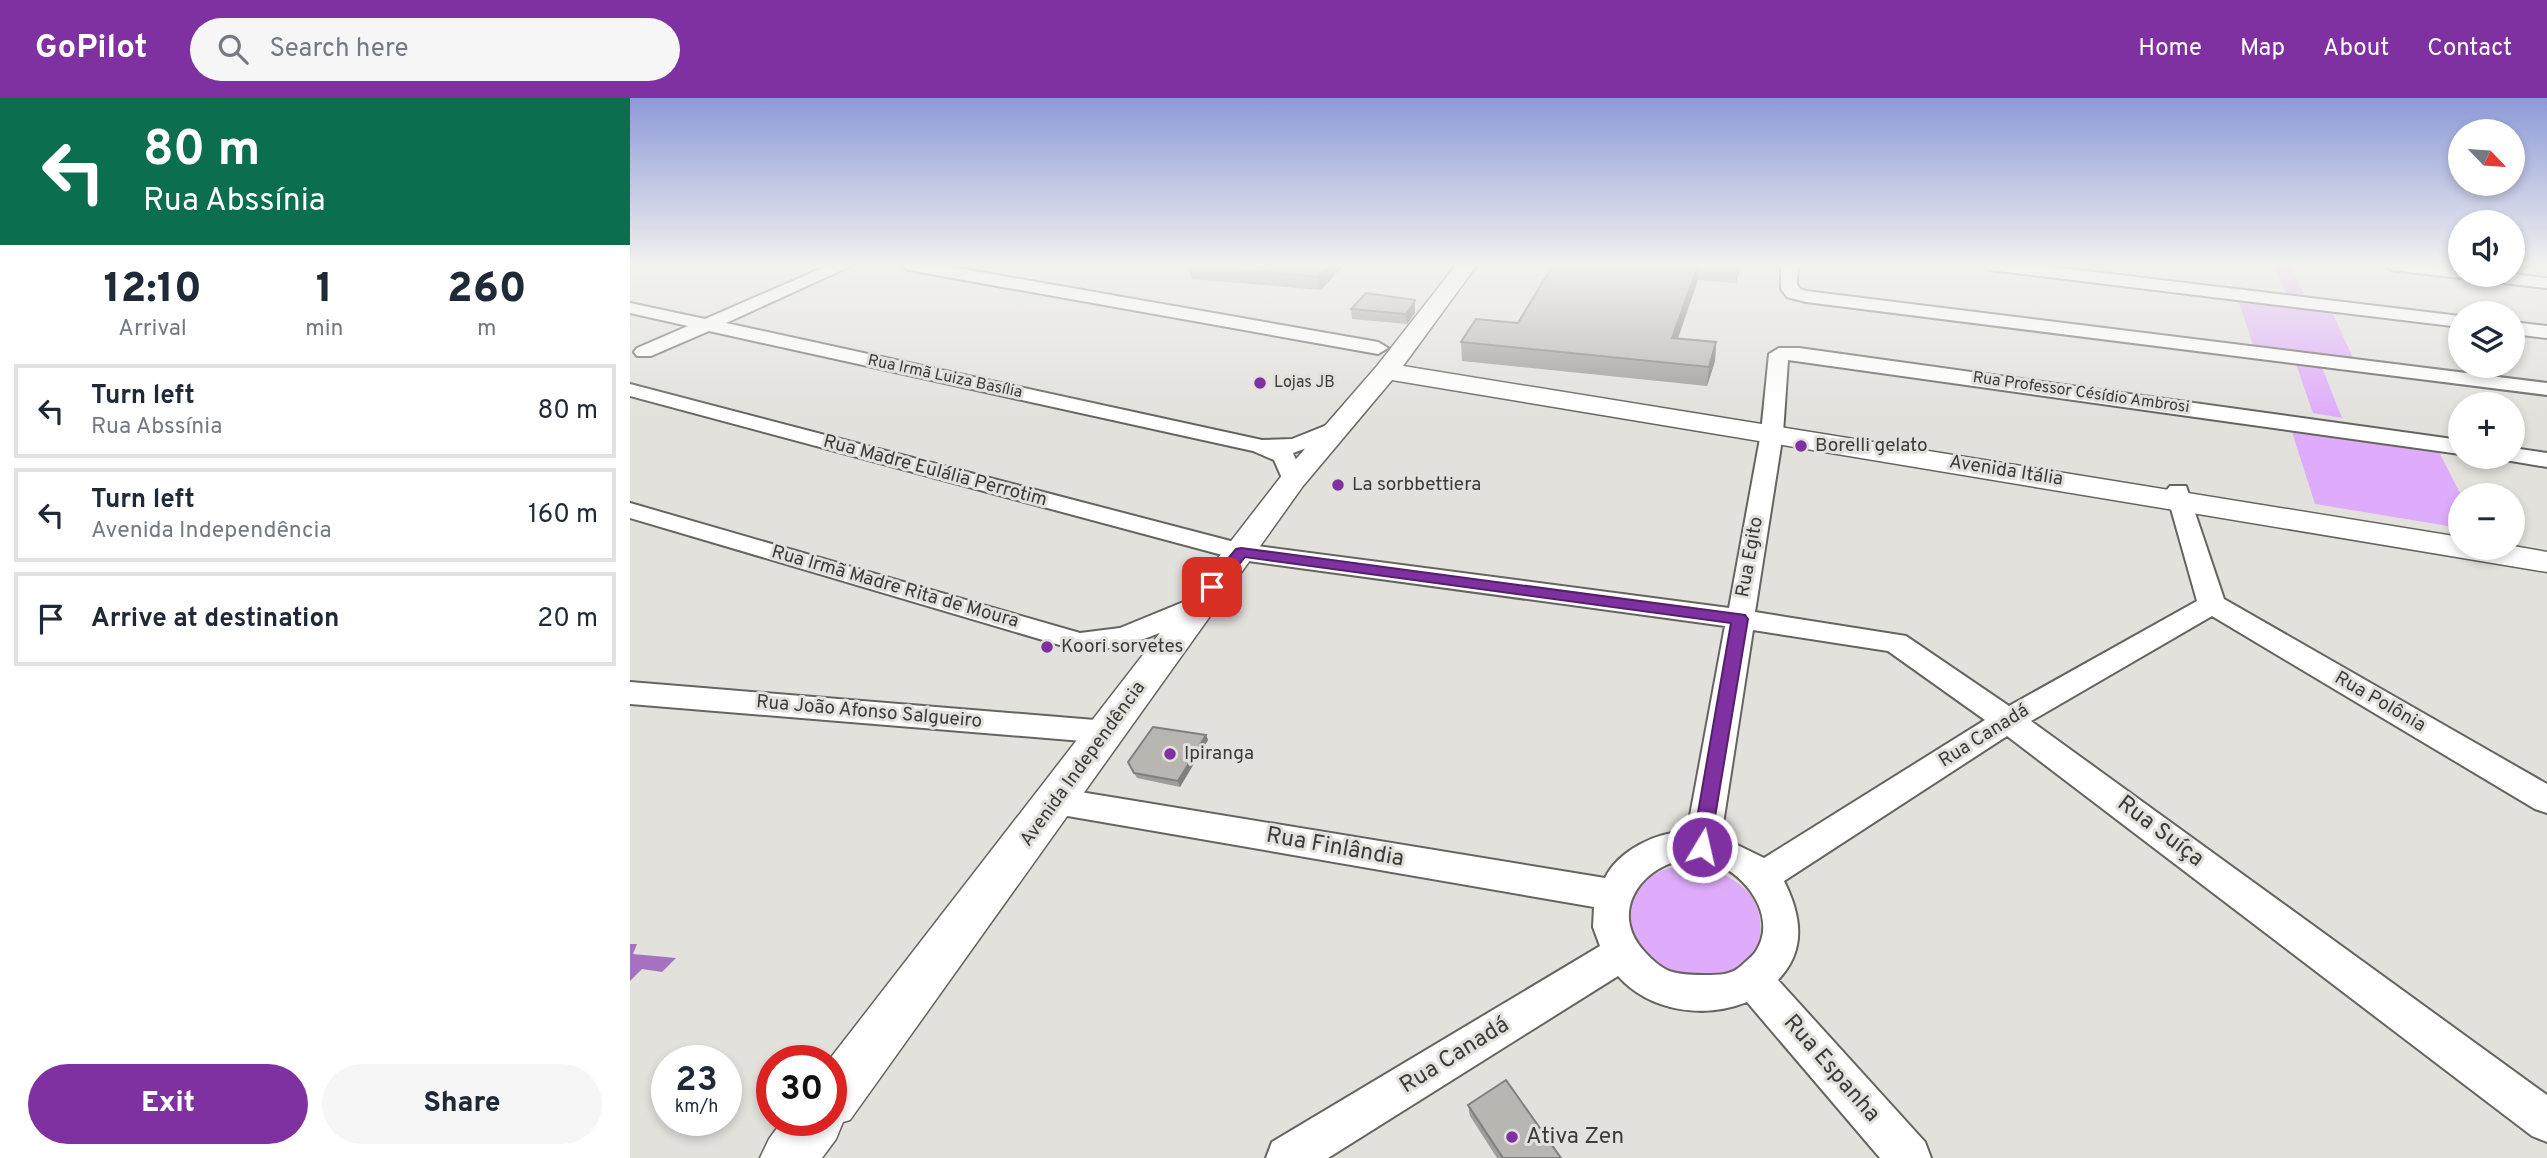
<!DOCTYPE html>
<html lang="en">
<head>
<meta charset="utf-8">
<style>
	:root { --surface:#fff; --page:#f6f6f7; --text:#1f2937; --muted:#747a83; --line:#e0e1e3; --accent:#7f31a2 }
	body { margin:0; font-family:Overpass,sans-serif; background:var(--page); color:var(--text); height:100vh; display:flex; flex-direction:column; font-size:26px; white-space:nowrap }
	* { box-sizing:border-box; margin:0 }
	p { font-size:23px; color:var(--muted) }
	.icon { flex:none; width:38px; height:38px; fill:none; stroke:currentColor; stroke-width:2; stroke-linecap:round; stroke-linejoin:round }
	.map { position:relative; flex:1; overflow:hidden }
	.sheet { display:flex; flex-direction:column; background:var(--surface); width:630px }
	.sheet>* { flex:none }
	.guide { background:#0b6e4f; color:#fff; overflow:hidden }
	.needle { width:46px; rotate:115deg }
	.fabs { position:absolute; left:1818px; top:21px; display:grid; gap:14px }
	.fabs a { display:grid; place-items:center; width:77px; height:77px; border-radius:50%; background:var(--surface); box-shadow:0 4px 10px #0003; font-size:35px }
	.speed { position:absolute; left:21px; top:947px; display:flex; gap:14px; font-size:35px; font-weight:700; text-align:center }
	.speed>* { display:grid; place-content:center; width:91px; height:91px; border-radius:50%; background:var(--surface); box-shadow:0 4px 10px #0003; line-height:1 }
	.speed small { font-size:18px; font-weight:400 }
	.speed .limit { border:10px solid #d22; background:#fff; color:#111 }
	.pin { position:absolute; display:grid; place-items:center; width:60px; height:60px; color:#fff; margin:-30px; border-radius:14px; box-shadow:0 4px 10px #0006 }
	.me { position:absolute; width:77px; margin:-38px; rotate:9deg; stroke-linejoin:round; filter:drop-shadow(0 0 5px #0008) }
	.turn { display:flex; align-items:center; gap:24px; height:147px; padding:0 28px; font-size:32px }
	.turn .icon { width:91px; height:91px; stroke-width:2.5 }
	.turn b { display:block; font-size:49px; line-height:60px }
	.eta { display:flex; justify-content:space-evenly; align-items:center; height:119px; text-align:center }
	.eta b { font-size:42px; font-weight:800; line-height:49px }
	.button { display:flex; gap:14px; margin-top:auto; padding:14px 28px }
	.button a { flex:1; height:80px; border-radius:42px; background:var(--accent); color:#fff; font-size:28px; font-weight:800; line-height:80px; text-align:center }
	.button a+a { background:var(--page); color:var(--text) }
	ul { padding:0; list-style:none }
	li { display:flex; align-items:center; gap:21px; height:94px; margin:0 14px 10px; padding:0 14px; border:4px solid var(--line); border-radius:0px }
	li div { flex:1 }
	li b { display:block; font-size:26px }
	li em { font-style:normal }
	header { display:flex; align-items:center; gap:42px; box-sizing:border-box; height:98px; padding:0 35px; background:var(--accent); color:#fff }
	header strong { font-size:33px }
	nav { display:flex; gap:38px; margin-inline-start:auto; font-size:24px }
	.search { width:490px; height:63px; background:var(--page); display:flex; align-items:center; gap:18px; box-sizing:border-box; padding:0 24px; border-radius:38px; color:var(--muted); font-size:26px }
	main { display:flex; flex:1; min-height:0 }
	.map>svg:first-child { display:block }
</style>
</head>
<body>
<header>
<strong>GoPilot</strong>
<div class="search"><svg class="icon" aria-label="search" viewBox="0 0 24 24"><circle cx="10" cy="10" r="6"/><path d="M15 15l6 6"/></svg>Search here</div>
<nav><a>Home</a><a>Map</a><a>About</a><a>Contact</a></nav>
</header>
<main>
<section class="sheet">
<div class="guide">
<div class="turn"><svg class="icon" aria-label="left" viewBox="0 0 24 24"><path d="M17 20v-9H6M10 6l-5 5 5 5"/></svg><div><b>80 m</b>Rua Abssínia</div></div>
</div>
<div class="eta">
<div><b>12:10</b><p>Arrival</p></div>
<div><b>1</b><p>min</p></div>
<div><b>260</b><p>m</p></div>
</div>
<ul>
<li><svg class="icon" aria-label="left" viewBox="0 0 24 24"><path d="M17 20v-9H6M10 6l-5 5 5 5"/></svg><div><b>Turn left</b><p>Rua Abssínia</p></div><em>80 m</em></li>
<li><svg class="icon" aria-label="left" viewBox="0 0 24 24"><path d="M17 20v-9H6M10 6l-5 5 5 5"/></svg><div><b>Turn left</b><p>Avenida Independência</p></div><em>160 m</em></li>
<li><svg class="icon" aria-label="arrive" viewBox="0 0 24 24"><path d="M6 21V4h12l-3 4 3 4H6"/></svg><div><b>Arrive at destination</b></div><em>20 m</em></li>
</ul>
<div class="button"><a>Exit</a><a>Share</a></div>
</section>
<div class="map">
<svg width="1917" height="1060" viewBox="0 0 1917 1060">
	<rect width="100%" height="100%" fill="#e3e1dc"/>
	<path fill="#dfacfb" d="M 1644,167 L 1661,167 L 1676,201 L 1657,199 Z
		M 1608,201 L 1701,212 L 1725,264 L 1624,250 Z
		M 1665,263 L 1691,267 L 1712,320 L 1683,315 Z
		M 1660,328 L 1807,350 L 1831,397 L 1830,430 L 1685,406 Z
		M 1067,768 C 1085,772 1100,778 1114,790 C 1137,810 1136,854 1111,870 C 1024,926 948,795 1040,770 C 1048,768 1058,768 1067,768 Z"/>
	<path fill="#a571c0" d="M 0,846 L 7,846 L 3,856 L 46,860 L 32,874 L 12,871 L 0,883 Z"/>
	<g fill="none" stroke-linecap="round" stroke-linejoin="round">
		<defs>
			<path id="minor" d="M 199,167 L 223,167 L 96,225 L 632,342 L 662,341 L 697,327 L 713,327 L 716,332 L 713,337 L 663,355 L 675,382 L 671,387 L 655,387 L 644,362 L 623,353 L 79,233 L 21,258 L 7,258 L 4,254 L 7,250 L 58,228 L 0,215 L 0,205 L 75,221 Z
				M 270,167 L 310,167 L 748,244 L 758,250 L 748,256 L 278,172 Z
				M 1151,167 L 1168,167 L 1167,186 L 1170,191 L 1176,193 L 1917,285 L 1917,297 L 1176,204 L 1157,199 L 1151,191 Z
				M 1352,167 L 1406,167 L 1830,218 L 1830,229 L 1360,172 Z
				M 1754,167 L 1830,170 L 1830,177 L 1837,177 L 1830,180 L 1762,172 Z
				M 1883,176 L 1917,180 L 1917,190 L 1846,182 L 1837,177 Z
				M 1883,224 L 1917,228 L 1917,240 L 1883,236 Z
				M 1149,250 L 1169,250 L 1830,342 L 1830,356 L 1158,262 L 1153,335 L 1125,514 L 1276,538 L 1379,608 L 1567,503 L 1536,393 L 1540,388 L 1556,388 L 1594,501 L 1917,686 L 1917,715 L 1905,711 L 1582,518 L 1401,623 L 1917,997 L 1917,1044 L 1902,1038 L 1377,638 L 1154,783 C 1171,817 1177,852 1148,882 L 1295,1044 L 1301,1060 L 1250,1060 L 1117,904 C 1075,921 1020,914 988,878 L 698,1060 L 636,1060 L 642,1044 L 970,848 L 963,829 L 964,809 L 426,716 L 414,712 L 409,703 L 414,694 L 426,690 L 975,780 C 988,753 1027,733 1057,734 L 1095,528 L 611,462 L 0,298 L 0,286 L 612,446 L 1099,510 L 1131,335 L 1139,256 ZM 1123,532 L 1258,553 L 1355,622 L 1134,760 L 1091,739 ZM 1051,762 C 1060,763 1069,761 1078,763 C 1113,772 1149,817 1126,853 C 1123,858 1116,863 1111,868 C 1101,877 1089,877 1076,877 C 1064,877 1051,877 1039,873 C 1030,869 1021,861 1014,853 C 980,816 1008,772 1051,762 Z
				M 1883,350 L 1917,355 L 1917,369 L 1875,362 L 1873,359 L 1883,359 Z
				M 0,405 L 450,535 L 490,530 L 568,498 L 578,501 L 582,507 L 578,513 C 537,533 496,552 450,553 L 0,420 Z
				M 0,584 L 477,623 L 488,626 L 493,634 L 488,642 L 477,645 L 0,606 Z"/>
			<path id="major" d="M 826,167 L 847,167 L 773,268 L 1830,439 L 1830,450 L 1883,448 L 1917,454 L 1917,474 L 762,282 L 673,388 L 220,1022 L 213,1024 L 206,1041 L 192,1060 L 130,1060 L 139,1041 L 153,1022 L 201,1022 L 199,962 L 653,376 L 747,268 Z"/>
		</defs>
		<use href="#minor" stroke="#666460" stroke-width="4"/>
		<use href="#major" stroke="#666460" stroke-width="3"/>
		<use href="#minor" fill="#fff" fill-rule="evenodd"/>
		<use href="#major" fill="#fff" fill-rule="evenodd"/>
	</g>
	<path fill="#9e9d98" d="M 714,167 L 691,192 L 562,181 L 558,168 Z
		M 908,167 L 1111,167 L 1106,185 L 1068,182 L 1048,241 L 1086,244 L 1085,263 L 1077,288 L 832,263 L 831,244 L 888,225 L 922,169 Z
		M 785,202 L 785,215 L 777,226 L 722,221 L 721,211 Z
		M 576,637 L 578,642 L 550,689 L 507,680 L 498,664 Z
		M 838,1007 L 931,1060 L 867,1060 L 840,1018 Z"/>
	<path fill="#817f7c" d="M 699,167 L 714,167 L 691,192 L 688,179 Z
		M 1068,167 L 1069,167 L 1068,182 L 1041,259 L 1042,240 Z
		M 1108,167 L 1111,167 L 1106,185 Z
		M 785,202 L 785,215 L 777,226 L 776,216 Z
		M 1086,244 L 1085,263 L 1077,288 L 1079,269 Z
		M 576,637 L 578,642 L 550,689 L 548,683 Z"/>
	<path fill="#b8b6b1" stroke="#817f7c" stroke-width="2" d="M 559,167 L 699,167 L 688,179 Z
		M 923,167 L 1068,167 L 1042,240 L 1086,244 L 1079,269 L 831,244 L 846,221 L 888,225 Z
		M 736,195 L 785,202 L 784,205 L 776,216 L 721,211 Z
		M 523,629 L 576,637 L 548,683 L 504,675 L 498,664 Z
		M 876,982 L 931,1060 L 873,1060 L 838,1007 Z"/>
	<linearGradient id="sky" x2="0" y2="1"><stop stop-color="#8d99d8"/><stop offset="0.53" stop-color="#f2f2ef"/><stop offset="1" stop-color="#f2f2ef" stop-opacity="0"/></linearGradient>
	<rect width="1917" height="316" fill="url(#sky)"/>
	<path fill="#7f31a2" stroke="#532069" stroke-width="2" d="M 611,450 L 1115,517 L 1118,521 L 1079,755 L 1072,757 L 1065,755 L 1062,749 L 1101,525 L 615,459 L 588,493 L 577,493 L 575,489 L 577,486 L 606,451 Z"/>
	<g fill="#7f31a2" stroke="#e3e1dc" stroke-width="2.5">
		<circle cx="630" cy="285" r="7"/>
		<circle cx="1171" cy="348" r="7"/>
		<circle cx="708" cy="387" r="7"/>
		<circle cx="417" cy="549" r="7"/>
		<circle cx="540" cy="656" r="7"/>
		<circle cx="882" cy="1039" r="7"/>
	</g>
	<g text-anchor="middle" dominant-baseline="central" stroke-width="6" stroke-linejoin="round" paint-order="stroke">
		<g font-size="16" fill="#3c3b39" stroke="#e3e1dc">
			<text transform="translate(315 279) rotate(12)">Rua Irmã Luiza Basília</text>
			<text transform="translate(1451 295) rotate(8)">Rua Professor Césídio Ambrosi</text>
		</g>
		<g font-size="16" fill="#3c3b39" stroke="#e3e1dc" text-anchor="start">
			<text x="644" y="285">Lojas JB</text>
		</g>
		<g font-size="19" fill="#3c3b39" stroke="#e3e1dc" text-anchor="start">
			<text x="1185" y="348">Borelli gelato</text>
			<text x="722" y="387">La sorbbettiera</text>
			<text x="431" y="549">Koori sorvetes</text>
			<text x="554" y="656">Ipiranga</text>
		</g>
		<g font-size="19" fill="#3c3b39" stroke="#e3e1dc">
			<text transform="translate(305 373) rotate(15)">Rua Madre Eulália Perrotim</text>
			<text transform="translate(1376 373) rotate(9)">Avenida Itália</text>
			<text transform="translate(1120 459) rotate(-80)">Rua Egito</text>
			<text transform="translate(265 489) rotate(16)">Rua Irmã Madre Rita de Moura</text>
			<text transform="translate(1750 604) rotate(30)">Rua Polônia</text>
			<text transform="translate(239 614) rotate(5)">Rua João Afonso Salgueiro</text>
			<text transform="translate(1354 638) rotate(-32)">Rua Canadá</text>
			<text transform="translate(453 666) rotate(-54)">Avenida Independência</text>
		</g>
		<g font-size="23" fill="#3c3b39" stroke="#e3e1dc">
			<text transform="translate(1530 734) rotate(37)">Rua Suíça</text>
			<text transform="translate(705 750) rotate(10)">Rua Finlândia</text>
			<text transform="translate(825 958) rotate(-32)">Rua Canadá</text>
			<text transform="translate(1201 971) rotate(49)">Rua Espanha</text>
		</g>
		<g font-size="23" fill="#3c3b39" stroke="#e3e1dc" text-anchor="start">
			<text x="896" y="1039">Ativa Zen</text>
		</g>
	</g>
</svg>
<div class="fabs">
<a><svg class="needle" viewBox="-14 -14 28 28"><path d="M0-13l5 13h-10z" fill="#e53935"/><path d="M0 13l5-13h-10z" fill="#747a83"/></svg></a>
<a><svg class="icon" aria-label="sound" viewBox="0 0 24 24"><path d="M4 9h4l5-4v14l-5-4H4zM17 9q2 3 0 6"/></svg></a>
<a><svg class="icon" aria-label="layers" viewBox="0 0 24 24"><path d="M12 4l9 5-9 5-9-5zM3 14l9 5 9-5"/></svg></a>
<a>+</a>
<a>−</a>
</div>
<div class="speed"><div>23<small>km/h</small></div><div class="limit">30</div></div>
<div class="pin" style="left:582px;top:489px;background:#d93025"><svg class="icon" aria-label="arrive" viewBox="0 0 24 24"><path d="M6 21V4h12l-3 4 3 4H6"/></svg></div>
<svg class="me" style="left:1072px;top:749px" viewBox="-20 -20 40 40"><circle r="17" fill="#7f31a2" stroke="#fff" stroke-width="3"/><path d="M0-11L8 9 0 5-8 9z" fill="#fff"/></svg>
</div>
</main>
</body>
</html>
